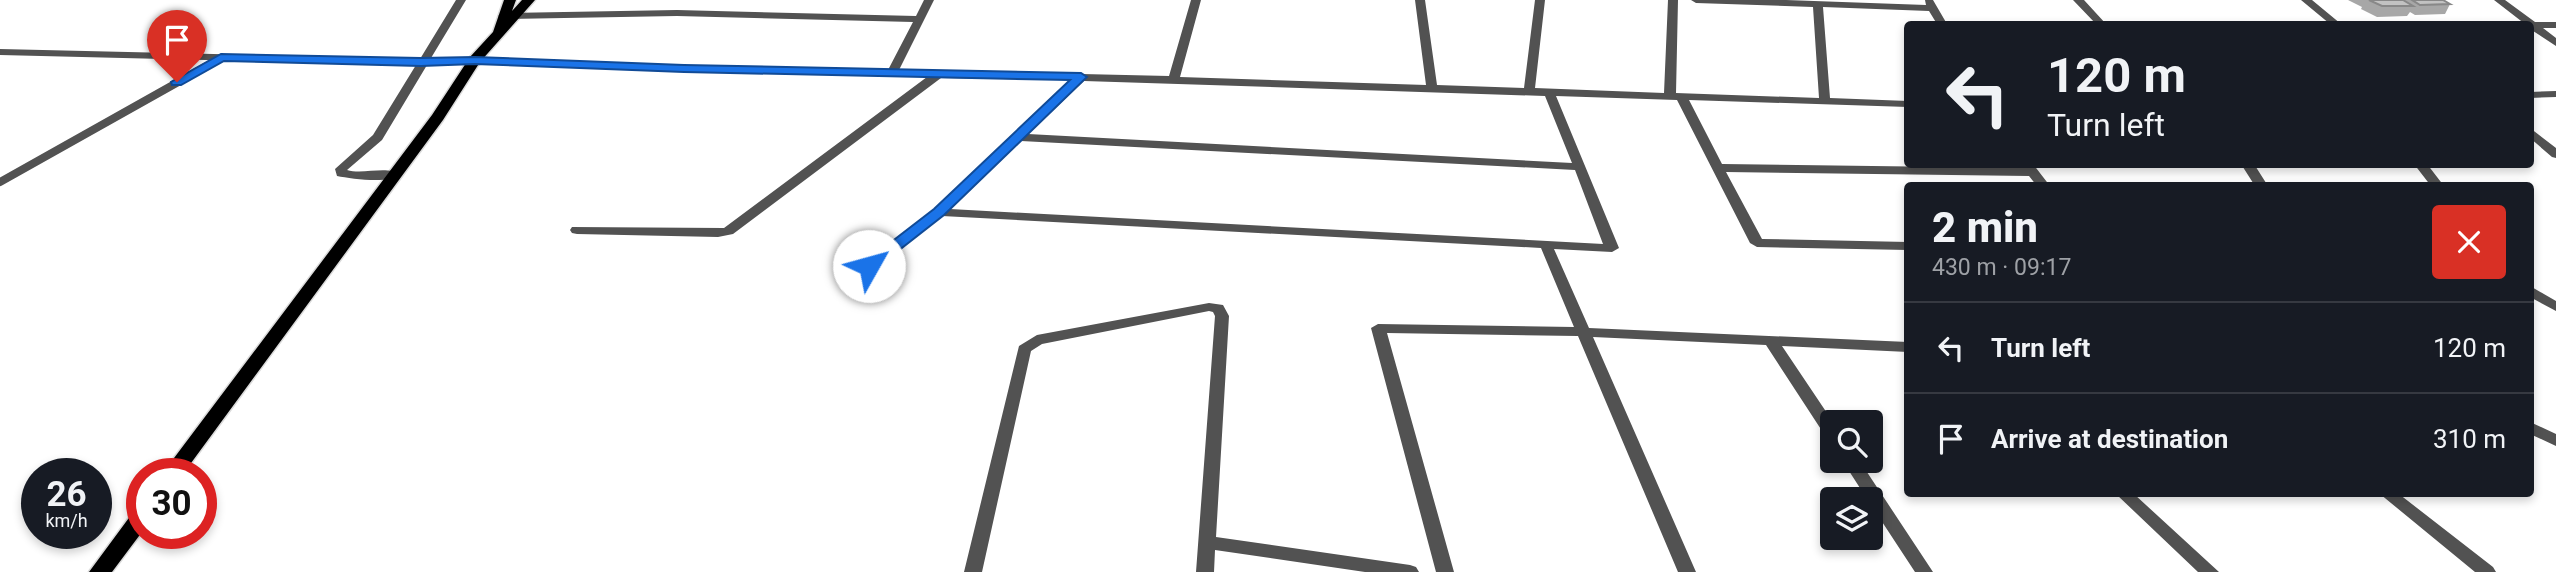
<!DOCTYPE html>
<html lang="en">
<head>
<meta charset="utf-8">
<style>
	:root { --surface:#171b24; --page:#20242c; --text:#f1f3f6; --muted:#9ea1a6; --line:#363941 }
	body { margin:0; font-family:Roboto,sans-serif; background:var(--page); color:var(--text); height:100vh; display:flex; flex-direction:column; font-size:26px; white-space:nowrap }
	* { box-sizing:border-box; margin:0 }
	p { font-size:23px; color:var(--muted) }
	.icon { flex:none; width:38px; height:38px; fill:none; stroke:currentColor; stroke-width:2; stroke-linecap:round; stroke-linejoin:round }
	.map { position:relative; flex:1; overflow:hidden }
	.panel { position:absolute; left:1904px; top:182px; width:630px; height:315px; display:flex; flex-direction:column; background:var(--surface); border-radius:7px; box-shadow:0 4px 10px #0003 }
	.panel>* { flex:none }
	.banner { position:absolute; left:1904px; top:21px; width:630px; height:147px; border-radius:7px; box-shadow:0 4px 10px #0003; background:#171b24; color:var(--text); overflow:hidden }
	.controls { position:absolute; left:1820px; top:410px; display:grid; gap:14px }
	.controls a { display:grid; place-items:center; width:63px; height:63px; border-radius:7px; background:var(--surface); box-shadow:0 4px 10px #0003; font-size:35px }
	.speed { position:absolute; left:21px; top:458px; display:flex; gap:14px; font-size:35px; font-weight:700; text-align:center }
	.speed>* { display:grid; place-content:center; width:91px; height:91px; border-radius:50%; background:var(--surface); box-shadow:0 4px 10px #0003; line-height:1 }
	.speed small { font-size:18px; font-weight:400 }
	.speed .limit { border:10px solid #d22; background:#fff; color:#111 }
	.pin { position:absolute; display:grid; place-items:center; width:60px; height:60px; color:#fff; margin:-72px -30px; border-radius:50% 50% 50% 0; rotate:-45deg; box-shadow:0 0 7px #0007 }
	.pin .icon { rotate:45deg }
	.me { position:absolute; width:77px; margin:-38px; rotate:52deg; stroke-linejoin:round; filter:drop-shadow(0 0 5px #0008) }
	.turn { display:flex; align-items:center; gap:24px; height:147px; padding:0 28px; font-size:32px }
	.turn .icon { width:91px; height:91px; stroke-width:2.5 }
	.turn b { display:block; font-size:49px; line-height:60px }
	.round { display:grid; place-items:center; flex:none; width:74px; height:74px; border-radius:7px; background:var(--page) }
	.head { display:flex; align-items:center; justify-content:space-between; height:119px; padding:0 28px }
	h1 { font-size:42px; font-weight:800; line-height:52px }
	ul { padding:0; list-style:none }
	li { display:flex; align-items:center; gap:21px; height:91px; padding:0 28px; border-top:2px solid var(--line) }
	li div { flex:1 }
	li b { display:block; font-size:26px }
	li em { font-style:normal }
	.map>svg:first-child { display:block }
</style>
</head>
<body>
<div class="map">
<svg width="2556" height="572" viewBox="0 0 2556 572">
	<rect width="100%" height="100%" fill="#fff"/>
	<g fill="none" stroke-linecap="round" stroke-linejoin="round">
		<defs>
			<path id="primary" d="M 504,0 L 516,0 L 512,11 L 522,0 L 535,0 L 480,62 L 443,120 L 183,474 L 162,474 L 432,115 L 470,57 L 493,32 Z
				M 142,508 L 142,532 L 112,572 L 89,572 L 134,511 Z"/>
		</defs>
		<use href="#primary" stroke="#dbdbdb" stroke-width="3"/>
		<path stroke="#525252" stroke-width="8" d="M 0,182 L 221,58"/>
		<path fill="#525252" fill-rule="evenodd" d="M 456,0 L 466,0 L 431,58 L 475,57 L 684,66 L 888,70 L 913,22 L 677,16 L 503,19 L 498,16 L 503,13 L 677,10 L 916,16 L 924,0 L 934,0 L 899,70 L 1169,76 L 1191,0 L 1201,0 L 1180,77 L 1426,85 L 1415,0 L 1425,0 L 1437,85 L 1524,88 L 1535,0 L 1545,0 L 1535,88 L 1664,93 L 1668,0 L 1678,0 L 1676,93 L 1819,98 L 1813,7 L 1696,3 L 1691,0 L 1786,0 L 1926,5 L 1925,0 L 1933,0 L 1947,24 L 1937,24 L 1929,11 L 1823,7 L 1830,98 L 1908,101 L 1908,107 L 1689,100 L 1722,164 L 2023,168 L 2021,164 L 2033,164 L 2050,186 L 2037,186 L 2029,176 L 1726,172 L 1762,239 L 1908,242 L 1908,250 L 1757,247 L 1750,243 L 1677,100 L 1556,96 L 1619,248 L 1612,252 L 1554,249 L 1589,328 L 1908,342 L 1908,352 L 1782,346 L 1833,422 L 1832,438 L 1826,437 L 1766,345 L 1593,337 L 1696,572 L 1678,572 L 1578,336 L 1387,333 L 1454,572 L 1436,572 L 1371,328 L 1378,324 L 1574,327 L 1541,248 L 942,216 L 874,269 L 864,269 L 862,266 L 864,263 L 934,209 L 1071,80 L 941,78 L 733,234 L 718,237 L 577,234 L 572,233 L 570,230 L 572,227 L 724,228 L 927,77 L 684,72 L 475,63 L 427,65 L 382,140 L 347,170 C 363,175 388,165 401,175 C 389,184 352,179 337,176 L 335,169 L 373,135 L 416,65 L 0,55 L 0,49 L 420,59 ZM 1084,81 L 1545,96 L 1572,163 L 1028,134 ZM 1021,141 L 1575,170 L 1603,244 L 950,209 Z
			M 2073,0 L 2084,0 L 2106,24 L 2096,24 Z
			M 2301,0 L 2312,0 L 2341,24 L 2330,24 Z
			M 2494,0 L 2505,0 L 2535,22 L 2556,22 L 2556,28 L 2543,28 L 2556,38 L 2556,46 L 2530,29 L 2530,24 L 2525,24 Z
			M 2556,91 L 2556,97 L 2530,98 L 2530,92 Z
			M 2530,128 L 2556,148 L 2556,158 L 2552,157 L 2530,138 Z
			M 2241,164 L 2254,164 L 2268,186 L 2255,186 Z
			M 2414,164 L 2427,164 L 2444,186 L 2431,186 Z
			M 2530,286 L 2556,301 L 2556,311 L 2530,297 Z
			M 1209,303 L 1223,305 L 1229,316 L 1216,537 L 1410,565 L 1416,567 L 1419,572 L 1365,572 L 1215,550 L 1214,572 L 1196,572 L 1215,316 L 1213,312 L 1209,311 L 1042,344 L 1031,351 L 982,572 L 964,572 L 1019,346 L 1037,335 Z
			M 2530,422 L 2556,434 L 2556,446 L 2530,434 Z
			M 1842,460 L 1859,460 L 1933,572 L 1915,572 L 1871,505 L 1871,499 L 1867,499 Z
			M 2116,494 L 2134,494 L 2219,572 L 2198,572 Z
			M 2380,494 L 2399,494 L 2493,567 L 2496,572 L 2475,572 Z"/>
		<use href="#primary" fill="#000" fill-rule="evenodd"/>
	</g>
	<path fill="#a7a7a7" d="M 2348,0 L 2443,0 L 2450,4 L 2445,14 L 2415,15 L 2410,12 L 2407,16 L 2377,17 L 2361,9 L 2362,7 Z"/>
	<path fill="#c2c2c2" stroke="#888" stroke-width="2" d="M 2369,0 L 2403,0 L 2413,6 L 2382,6 Z
		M 2412,0 L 2443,0 L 2450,4 L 2420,5 Z"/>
	<path fill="#1a73e8" stroke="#114b97" stroke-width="2" d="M 221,54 L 421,58 L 475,57 L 684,65 L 1081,73 L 1087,77 L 944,215 L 875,269 L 864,269 L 862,266 L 864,263 L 934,209 L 1070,80 L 684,72 L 475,64 L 421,66 L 224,61 L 181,85 L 172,85 L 171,82 Z"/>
</svg>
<div class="controls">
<a><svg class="icon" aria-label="search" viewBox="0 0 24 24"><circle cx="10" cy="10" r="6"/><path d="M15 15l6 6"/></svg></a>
<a><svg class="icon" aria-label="layers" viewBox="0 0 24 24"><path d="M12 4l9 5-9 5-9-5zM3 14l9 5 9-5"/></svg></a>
</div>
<div class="speed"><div>26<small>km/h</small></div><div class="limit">30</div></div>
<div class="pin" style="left:177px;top:82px;background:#d93025"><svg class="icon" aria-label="arrive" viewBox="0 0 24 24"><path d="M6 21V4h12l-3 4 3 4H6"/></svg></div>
<svg class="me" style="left:869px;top:266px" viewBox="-20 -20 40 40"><circle r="19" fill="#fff"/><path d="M0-13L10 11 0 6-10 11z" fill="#1a73e8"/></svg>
<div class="banner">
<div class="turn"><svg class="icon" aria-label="left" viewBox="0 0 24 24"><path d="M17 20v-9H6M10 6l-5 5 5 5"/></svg><div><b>120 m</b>Turn left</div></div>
</div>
<section class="panel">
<div class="head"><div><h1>2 min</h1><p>430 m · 09:17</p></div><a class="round" style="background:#d93025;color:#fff"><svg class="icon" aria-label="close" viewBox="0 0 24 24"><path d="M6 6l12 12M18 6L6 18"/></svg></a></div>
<ul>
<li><svg class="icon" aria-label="left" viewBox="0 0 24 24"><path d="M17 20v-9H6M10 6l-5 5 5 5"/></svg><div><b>Turn left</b></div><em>120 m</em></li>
<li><svg class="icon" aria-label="arrive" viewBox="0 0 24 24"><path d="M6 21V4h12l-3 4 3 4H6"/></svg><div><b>Arrive at destination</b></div><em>310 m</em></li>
</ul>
</section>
</div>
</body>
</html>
